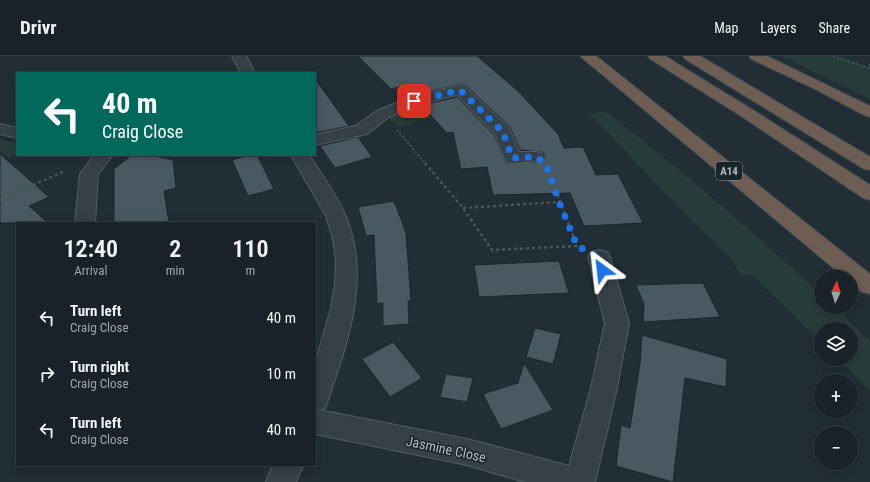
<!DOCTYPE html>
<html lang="en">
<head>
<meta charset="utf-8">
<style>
	:root { --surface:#192228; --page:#222a30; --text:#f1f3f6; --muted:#9fa4a8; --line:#373f45 }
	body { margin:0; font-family:"Roboto Condensed",sans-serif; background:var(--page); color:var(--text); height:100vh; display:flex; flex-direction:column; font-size:15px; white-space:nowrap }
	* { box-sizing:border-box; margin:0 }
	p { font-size:13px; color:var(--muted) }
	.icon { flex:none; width:22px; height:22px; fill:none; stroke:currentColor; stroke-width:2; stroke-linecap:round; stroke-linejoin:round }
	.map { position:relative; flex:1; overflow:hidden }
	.side { position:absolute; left:16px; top:166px; width:300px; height:244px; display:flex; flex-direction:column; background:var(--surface); border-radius:0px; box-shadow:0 2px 10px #0003,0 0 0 1px var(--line) }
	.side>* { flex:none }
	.banner { position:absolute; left:16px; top:16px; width:300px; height:84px; border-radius:0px; box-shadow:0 2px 10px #0003,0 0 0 1px var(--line); background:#00695c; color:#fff; overflow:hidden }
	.needle { width:26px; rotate:4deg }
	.buttons { position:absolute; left:814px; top:214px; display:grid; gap:8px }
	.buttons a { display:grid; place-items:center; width:44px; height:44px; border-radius:50%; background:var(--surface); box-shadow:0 2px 10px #0003,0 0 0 1px var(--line); font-size:20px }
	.pin { position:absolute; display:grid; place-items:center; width:34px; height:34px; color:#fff; margin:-17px; border-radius:8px; box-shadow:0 2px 6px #0006 }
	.me { position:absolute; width:44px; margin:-22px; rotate:330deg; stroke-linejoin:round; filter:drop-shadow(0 0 3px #0008) }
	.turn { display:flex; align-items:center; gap:14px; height:84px; padding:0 20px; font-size:18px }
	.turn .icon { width:52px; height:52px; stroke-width:2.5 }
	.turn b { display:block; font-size:28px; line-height:34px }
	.eta { display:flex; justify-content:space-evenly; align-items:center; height:68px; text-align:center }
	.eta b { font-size:24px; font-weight:600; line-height:28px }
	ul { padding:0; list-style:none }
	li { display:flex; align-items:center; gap:12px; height:56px; padding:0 20px }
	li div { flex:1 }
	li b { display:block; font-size:15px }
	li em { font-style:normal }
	header { display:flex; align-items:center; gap:24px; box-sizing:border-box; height:56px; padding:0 20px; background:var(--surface); border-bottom:1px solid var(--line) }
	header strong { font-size:19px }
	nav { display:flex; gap:22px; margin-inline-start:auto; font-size:14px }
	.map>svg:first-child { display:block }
</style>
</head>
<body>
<header>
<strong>Drivr</strong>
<nav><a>Map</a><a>Layers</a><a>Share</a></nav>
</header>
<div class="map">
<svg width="870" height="426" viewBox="0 0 870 426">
	<rect width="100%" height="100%" fill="#212e36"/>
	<path fill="#273d39" d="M 782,0 L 836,0 L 870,12 L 870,43 Z
		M 434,44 L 462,50 L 460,55 L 399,71 L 391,65 L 388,59 L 410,49 Z
		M 605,55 C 680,113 752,174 821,239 L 821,251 L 834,251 L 870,285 L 870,334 L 838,303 L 851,303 L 851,273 L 821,273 L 821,286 L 752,219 L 741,219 L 730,202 L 696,169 L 599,67 L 589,59 Z
		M 0,83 L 17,87 L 17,99 L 9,102 L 0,95 Z"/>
	<path fill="#495962" stroke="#1c272d" d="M 358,0 L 477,0 L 518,35 L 558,78 L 564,92 L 583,91 L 596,119 L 618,118 L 643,167 L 584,170 L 570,137 L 493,139 L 487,111 L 461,113 L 453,76 L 447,77 L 421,49 L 457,41 L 494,79 L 506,107 L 542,106 L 546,101 L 543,96 L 520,94 L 510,71 L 466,30 L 460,28 L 411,40 L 403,30 L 391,33 Z
		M 315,23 L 349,70 L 315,77 Z
		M 358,81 L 372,101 L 335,112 L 320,90 Z
		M 0,98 L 49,141 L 29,150 L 48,167 L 0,167 Z
		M 132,99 L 151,99 L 173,104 L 176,132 L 164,135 L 169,167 L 114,167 L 114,113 Z
		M 250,99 L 257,99 L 274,133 L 248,140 L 232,104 Z
		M 394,145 L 406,177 L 411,245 L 408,245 L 409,268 L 383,270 L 383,247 L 377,248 L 374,179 L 366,180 L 358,151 Z
		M 559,205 L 569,237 L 479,241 L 474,209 Z
		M 703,227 L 720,261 L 643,266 L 644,248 L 636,229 Z
		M 535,272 L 561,278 L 553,308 L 526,301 Z
		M 642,279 L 727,303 L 726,331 L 685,322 L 673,426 L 616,410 L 621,369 L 630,372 L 640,307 Z
		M 393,286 L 422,322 L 390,341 L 362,303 Z
		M 524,307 L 553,354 L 501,373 L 483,338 L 518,327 Z
		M 446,318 L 473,322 L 467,346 L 440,341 Z"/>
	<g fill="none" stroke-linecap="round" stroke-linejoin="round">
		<defs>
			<path id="minor" d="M 232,0 L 246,0 L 255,17 L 241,17 Z
				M 460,29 L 465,31 L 509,72 L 519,96 L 536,96 L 542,97 L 545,101 L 542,105 L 512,107 L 506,106 L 495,78 L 457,39 L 419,48 L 389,61 L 367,78 L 315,89 L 315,79 L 355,70 L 377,55 L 408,42 Z
				M 0,68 L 17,72 L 17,82 L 0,78 Z
				M 94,99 L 113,99 L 98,118 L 95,167 L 75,167 L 80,118 Z
				M 291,99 L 309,99 C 322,119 337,139 346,161 C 371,222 348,285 328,344 L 325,352 L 319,354 L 467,383 L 569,410 L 591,332 L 605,267 L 588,201 L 591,196 L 599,194 L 607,196 L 610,201 L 629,267 L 617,332 L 595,426 L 525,426 L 467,409 L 315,378 L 315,308 L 331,252 L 335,229 L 336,205 L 333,182 L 326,160 Z
				M 273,409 L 303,409 L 296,426 L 266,426 Z"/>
			<path id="highway" d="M 580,0 L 596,0 L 870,218 L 870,238 L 862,236 L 851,227 L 851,221 L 844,221 Z
				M 648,0 L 665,0 L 753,54 L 870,129 L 870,144 L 863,142 L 741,60 L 650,3 Z
				M 683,0 L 700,0 L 870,101 L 870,114 L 864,113 L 685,3 Z
				M 749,0 L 767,0 L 870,50 L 870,61 L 864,59 L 815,33 L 751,3 Z"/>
		</defs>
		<use href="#minor" stroke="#525e65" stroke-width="2"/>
		<use href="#highway" stroke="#3f4b51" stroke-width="2"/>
		<path stroke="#455957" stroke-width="2" stroke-dasharray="2 2" stroke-linecap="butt" d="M 833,0 L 869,12 L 870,8
			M 397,74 L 426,108"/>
		<path stroke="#455957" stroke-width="2.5" stroke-dasharray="3 3" stroke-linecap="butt" d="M 425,107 L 463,152 L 492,194 L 577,190
			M 549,116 L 577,190
			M 0,144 L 65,115
			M 463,152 L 559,146"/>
		<use href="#minor" fill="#354047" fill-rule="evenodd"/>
		<use href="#highway" fill="#6d5d52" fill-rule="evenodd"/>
	</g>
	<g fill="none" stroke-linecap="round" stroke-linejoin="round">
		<path stroke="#1a73e8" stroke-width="7" stroke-dasharray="0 12.6" d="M 414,45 L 460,34 L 503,76 L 512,102 L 536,101 L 546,108 L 559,146 L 577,190 L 599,201 L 602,214"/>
	</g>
	<g text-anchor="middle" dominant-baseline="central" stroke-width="3" stroke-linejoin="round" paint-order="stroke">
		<rect fill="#1a252b" stroke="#828e96" stroke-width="1" x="716" y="106" width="26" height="18" rx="3"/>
		<g font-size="11" font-weight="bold" fill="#afbbc4">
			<text x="729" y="115">A14</text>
		</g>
		<g font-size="14" fill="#afbbc4" stroke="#1a252b">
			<text transform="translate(446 393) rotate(12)">Jasmine Close</text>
		</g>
	</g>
</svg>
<div class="buttons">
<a><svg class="needle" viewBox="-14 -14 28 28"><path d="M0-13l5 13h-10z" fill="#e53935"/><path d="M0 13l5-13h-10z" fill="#9fa4a8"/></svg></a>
<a><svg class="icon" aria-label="layers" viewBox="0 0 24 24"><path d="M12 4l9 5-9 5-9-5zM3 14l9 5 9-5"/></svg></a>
<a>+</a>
<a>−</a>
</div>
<div class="pin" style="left:414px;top:45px;background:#d93025"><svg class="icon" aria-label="arrive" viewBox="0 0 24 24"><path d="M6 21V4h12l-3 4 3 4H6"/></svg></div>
<svg class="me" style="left:602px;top:214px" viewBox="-20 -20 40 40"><path d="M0-17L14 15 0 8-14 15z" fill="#1a73e8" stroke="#fff" stroke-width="4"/></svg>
<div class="banner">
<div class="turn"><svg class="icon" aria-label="left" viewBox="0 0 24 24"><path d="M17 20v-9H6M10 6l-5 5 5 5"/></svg><div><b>40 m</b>Craig Close</div></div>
</div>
<section class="side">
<div class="eta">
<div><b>12:40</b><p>Arrival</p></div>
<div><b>2</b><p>min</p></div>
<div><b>110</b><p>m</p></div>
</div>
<ul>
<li><svg class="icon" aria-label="left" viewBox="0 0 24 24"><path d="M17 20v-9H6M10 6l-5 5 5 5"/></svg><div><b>Turn left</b><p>Craig Close</p></div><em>40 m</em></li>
<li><svg class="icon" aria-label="right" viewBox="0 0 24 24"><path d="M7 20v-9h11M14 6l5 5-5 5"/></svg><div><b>Turn right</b><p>Craig Close</p></div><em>10 m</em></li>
<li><svg class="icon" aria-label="left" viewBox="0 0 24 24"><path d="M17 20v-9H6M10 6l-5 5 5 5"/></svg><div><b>Turn left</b><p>Craig Close</p></div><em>40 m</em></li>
</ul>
</section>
</div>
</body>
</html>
